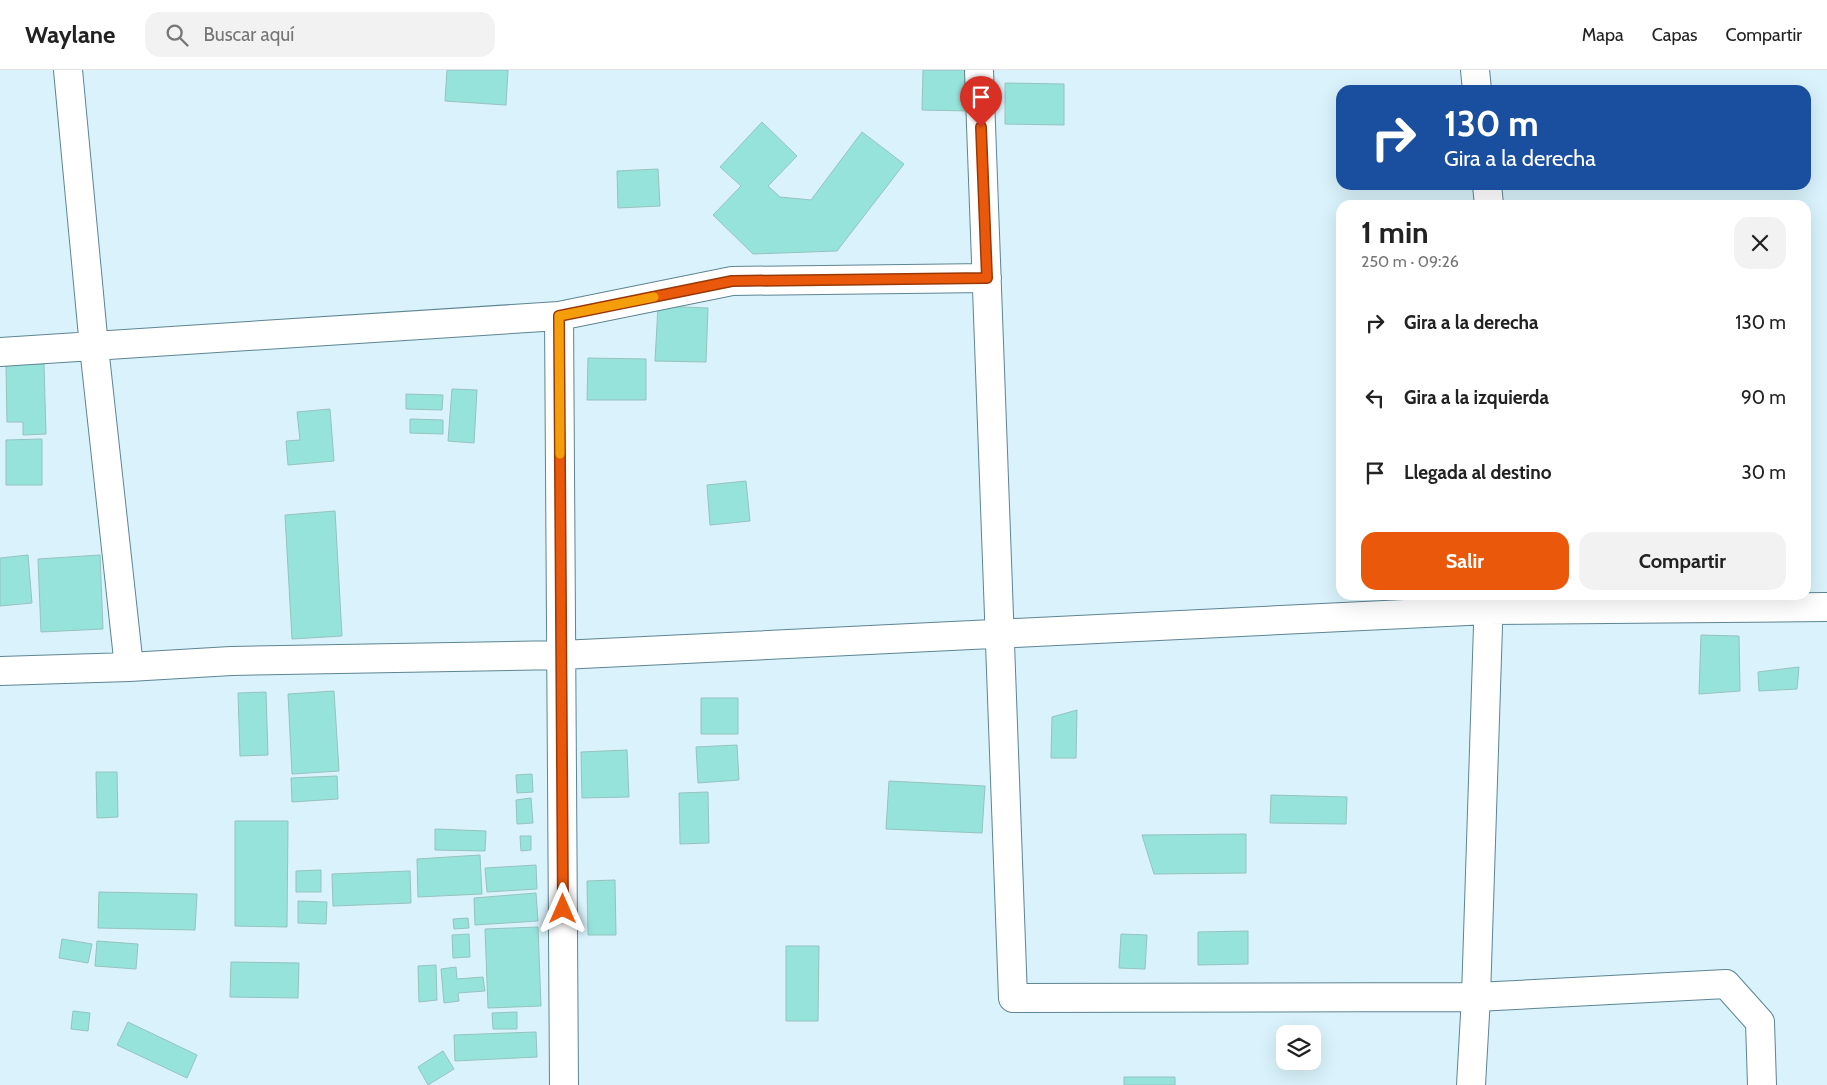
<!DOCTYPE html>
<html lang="es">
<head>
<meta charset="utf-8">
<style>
	:root { --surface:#fff; --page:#f2f2f2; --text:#222; --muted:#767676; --line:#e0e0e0; --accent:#ea580c }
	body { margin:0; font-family:Cabin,sans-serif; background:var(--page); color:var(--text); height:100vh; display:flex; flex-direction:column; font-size:19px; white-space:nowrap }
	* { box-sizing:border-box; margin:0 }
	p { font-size:16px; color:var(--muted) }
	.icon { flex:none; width:28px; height:28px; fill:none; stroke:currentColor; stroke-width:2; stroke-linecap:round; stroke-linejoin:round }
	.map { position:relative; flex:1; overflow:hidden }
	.details { position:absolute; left:1336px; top:130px; width:475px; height:400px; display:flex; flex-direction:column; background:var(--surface); border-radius:15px; box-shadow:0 5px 20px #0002 }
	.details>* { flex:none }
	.guide { position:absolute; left:1336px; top:15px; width:475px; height:105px; border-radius:15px; box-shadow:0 5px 20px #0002; background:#1a4fa0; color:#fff; overflow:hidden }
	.tools { position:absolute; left:1276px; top:955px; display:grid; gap:10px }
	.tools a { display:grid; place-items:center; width:45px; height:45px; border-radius:10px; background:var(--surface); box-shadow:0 5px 20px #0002; font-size:25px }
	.pin { position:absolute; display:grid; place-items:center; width:42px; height:42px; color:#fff; margin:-51px -21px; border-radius:50% 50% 50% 0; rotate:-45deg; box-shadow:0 0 5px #0007 }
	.pin .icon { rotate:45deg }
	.me { position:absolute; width:55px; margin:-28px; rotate:0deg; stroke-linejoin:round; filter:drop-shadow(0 0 4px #0008) }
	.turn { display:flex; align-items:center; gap:18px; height:105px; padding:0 25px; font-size:22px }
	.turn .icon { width:65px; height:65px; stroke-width:2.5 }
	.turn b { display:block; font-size:35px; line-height:42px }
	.round { display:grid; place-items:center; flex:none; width:52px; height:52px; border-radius:15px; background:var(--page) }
	.overview { display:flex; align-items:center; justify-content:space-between; height:85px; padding:0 25px }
	h1 { font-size:30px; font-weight:700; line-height:38px }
	.cta { display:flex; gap:10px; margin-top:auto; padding:10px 25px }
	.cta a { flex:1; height:58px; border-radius:15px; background:var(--accent); color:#fff; font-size:20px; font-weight:700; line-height:58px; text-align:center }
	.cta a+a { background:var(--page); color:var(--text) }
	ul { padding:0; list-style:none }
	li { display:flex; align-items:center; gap:15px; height:75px; padding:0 25px }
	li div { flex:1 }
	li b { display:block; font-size:19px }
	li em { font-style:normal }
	header { display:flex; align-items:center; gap:30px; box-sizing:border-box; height:70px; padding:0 25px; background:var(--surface); border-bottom:1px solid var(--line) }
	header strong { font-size:24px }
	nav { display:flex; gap:28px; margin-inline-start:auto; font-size:18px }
	.search { width:350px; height:45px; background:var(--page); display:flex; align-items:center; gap:12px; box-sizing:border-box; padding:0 18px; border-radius:15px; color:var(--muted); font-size:19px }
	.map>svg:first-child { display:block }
</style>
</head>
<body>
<header>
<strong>Waylane</strong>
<div class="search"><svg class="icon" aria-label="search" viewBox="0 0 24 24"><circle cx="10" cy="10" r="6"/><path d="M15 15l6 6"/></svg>Buscar aquí</div>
<nav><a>Mapa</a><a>Capas</a><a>Compartir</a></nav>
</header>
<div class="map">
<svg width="1827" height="1015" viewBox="0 0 1827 1015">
	<rect width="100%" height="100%" fill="#d9f2fb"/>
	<path fill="#96e3dc" stroke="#96c3bf" d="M 447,0 L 508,0 L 506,35 L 445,31 Z
		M 923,0 L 973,0 L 971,41 L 922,40 Z
		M 1005,13 L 1064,14 L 1064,55 L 1005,54 Z
		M 762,52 L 797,86 L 768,116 L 780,127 L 811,130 L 862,62 L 904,94 L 837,181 L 753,184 L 713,145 L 741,116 L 720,97 Z
		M 658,99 L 660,136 L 618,138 L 617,101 Z
		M 658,236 L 708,238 L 706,292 L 655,291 Z
		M 588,288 L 646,289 L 646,330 L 587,330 Z
		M 44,294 L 46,364 L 23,365 L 23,352 L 7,352 L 6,295 Z
		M 452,319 L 477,320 L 474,373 L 448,371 Z
		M 406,324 L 443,325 L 442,340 L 406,339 Z
		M 330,339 L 334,391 L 288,395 L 286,371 L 300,370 L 297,342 Z
		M 410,349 L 443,350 L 443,364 L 410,363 Z
		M 42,369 L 42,415 L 6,415 L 6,370 Z
		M 746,411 L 750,451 L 710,455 L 707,415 Z
		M 335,441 L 342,566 L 292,569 L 285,445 Z
		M 28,485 L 32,533 L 0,536 L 0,488 Z
		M 100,485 L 103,559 L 41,562 L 38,489 Z
		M 1701,565 L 1739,566 L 1740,621 L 1699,624 Z
		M 1799,597 L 1797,619 L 1759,621 L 1758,602 Z
		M 334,621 L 339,701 L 292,704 L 288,624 Z
		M 266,622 L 268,685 L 240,686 L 238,623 Z
		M 701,628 L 738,628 L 738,664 L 701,664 Z
		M 1077,640 L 1076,688 L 1051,688 L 1052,647 Z
		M 737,675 L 739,710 L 698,713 L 696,677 Z
		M 627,680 L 629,727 L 582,728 L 581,682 Z
		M 96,702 L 117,702 L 118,747 L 97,748 Z
		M 532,704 L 533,722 L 517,723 L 516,705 Z
		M 337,706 L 338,729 L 292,732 L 291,708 Z
		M 889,711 L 985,716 L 982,763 L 886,759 Z
		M 708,722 L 709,773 L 680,774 L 679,723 Z
		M 1271,725 L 1347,727 L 1346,754 L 1270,753 Z
		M 531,728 L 533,753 L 517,754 L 516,730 Z
		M 235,751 L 288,751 L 287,857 L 235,856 Z
		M 435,759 L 486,761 L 485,781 L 435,780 Z
		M 1246,764 L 1246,803 L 1154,804 L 1142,765 Z
		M 520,766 L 531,766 L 531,780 L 521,781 Z
		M 480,785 L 482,824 L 418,827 L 417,789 Z
		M 536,795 L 537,819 L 487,822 L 485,798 Z
		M 321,800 L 321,822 L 296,822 L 296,801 Z
		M 410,801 L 411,833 L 333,836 L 332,804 Z
		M 615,810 L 616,865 L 588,865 L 587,811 Z
		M 99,822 L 197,824 L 195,860 L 98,858 Z
		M 536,823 L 538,851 L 475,855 L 474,828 Z
		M 298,831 L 327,832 L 326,854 L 298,853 Z
		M 468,848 L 469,858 L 454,859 L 453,849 Z
		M 538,857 L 541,936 L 488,938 L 485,859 Z
		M 1248,861 L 1248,894 L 1198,895 L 1198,862 Z
		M 469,864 L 470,887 L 453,888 L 452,865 Z
		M 1121,864 L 1147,865 L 1145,899 L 1119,898 Z
		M 62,869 L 92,874 L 88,893 L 59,888 Z
		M 97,871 L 138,874 L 136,899 L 95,896 Z
		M 786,876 L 819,876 L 818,951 L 786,951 Z
		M 231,892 L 299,893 L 298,928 L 230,927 Z
		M 436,895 L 437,930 L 419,932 L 418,896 Z
		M 456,897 L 457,909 L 483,907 L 485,921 L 458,923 L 459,931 L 444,933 L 441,899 Z
		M 73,941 L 90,943 L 88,961 L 71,959 Z
		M 517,942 L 517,959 L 493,959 L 492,943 Z
		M 128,952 L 197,985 L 187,1008 L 117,975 Z
		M 536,962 L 537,987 L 455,991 L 454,965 Z
		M 443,981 L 454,999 L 428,1015 L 418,997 Z
		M 1124,1007 L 1175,1007 L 1175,1015 L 1124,1015 Z"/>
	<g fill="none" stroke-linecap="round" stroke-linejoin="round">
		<defs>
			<path id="minor" d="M 68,0 L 94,277 L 129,597
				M 979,0 L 1013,928 L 1476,927 L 1726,914 L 1760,952 L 1762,1015
				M 1475,0 L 1477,20
				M 1487,115 L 1489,135
				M 559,246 L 564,1015
				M 0,282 L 559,246 L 732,211 L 987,208
				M 0,601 L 129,597 L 231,591 L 561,585 L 1488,540 L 1827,537
				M 1471,1015 L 1476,927 L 1489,525"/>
		</defs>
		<use href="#minor" stroke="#5d8592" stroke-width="30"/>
		<use href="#minor" stroke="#fff" stroke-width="28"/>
	</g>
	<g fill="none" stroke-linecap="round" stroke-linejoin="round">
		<defs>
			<path id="route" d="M 563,839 L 559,246 L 732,211 L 987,208 L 981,57"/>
		</defs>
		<use href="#route" stroke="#983908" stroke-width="12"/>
		<use href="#route" stroke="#ea580c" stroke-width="9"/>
		<path stroke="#f59e0b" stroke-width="9" d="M 560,384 L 559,246 L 654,227"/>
	</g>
</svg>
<div class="tools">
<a><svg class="icon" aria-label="layers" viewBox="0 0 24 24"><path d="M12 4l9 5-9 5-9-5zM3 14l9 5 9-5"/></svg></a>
</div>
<div class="pin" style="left:981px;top:57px;background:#d93025"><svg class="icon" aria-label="arrive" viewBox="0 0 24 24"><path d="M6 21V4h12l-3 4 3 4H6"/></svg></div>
<svg class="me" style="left:563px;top:839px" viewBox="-20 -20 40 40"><path d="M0-17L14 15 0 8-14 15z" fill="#ea580c" stroke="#fff" stroke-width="4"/></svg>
<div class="guide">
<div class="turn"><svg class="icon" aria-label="right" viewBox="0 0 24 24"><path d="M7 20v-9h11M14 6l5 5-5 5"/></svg><div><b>130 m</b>Gira a la derecha</div></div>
</div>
<section class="details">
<div class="overview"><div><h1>1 min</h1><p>250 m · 09:26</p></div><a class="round"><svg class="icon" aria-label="close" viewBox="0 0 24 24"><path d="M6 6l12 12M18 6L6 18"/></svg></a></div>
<ul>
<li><svg class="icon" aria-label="right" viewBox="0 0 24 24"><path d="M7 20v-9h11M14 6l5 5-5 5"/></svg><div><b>Gira a la derecha</b></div><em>130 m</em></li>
<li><svg class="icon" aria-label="left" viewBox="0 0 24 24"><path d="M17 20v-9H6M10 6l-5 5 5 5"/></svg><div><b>Gira a la izquierda</b></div><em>90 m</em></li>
<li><svg class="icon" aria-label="arrive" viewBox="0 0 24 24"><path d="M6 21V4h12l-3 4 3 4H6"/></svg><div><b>Llegada al destino</b></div><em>30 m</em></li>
</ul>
<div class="cta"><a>Salir</a><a>Compartir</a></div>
</section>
</div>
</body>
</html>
